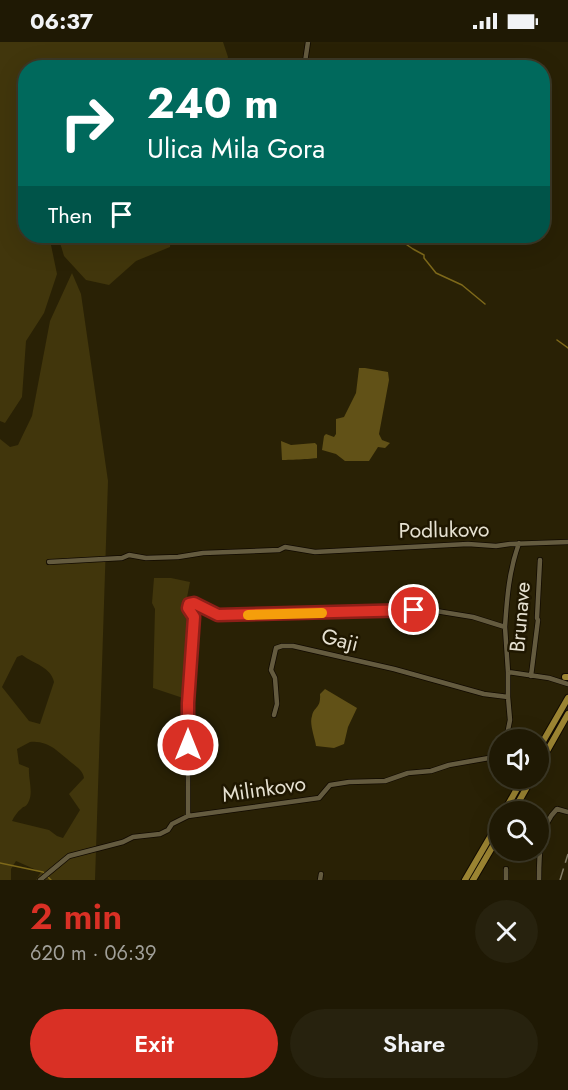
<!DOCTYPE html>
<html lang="en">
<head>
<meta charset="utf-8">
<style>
	:root { --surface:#1f1904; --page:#27220e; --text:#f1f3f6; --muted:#a1a09a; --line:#3c3826; --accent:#d93025 }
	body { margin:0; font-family:Jost,sans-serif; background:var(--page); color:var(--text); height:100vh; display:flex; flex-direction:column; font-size:22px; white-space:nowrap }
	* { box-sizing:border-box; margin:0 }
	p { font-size:20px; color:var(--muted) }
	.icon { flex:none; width:33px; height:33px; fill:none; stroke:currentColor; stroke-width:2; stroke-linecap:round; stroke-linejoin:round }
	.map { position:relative; height:838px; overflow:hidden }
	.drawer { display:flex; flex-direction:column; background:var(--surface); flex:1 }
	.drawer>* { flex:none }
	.hud { position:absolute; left:18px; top:18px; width:532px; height:183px; border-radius:24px; box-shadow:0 6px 24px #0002,0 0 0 2px var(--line); background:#00695c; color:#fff; overflow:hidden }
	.buttons { position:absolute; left:489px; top:687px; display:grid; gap:12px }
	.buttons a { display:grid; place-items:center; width:60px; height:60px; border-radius:50%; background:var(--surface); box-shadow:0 6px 24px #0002,0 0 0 2px var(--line); font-size:30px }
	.pin { position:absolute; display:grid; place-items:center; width:51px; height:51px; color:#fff; margin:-26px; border:3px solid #fff; border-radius:50%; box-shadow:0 2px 6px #0007 }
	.me { position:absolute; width:66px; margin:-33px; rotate:0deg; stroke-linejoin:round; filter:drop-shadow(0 0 4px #0008) }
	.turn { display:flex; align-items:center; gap:21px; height:126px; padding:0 30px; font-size:27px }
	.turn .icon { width:78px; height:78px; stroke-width:2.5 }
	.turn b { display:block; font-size:42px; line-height:51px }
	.then { display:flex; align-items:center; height:57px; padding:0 30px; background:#0003; gap:12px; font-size:22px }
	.round { display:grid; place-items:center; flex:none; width:63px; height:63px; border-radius:32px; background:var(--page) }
	.head { display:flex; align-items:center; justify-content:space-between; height:102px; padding:0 30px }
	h1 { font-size:36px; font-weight:600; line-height:45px; color:var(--accent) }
	.cta { display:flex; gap:12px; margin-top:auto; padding:12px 30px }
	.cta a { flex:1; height:69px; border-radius:36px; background:var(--accent); color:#fff; font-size:24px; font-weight:600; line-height:69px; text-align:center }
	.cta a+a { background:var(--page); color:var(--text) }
	.status { display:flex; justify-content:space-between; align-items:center; height:42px; padding:0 30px; background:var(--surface); direction:ltr }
	.status svg { height:16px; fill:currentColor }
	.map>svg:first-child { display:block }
</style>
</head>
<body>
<div class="status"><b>06:37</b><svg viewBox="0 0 49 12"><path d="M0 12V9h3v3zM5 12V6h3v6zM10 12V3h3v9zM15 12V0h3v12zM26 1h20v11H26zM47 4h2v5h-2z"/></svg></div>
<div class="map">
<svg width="568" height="838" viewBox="0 0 568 838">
	<rect width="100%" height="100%" fill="#292105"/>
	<path fill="#41360c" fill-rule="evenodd" d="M 0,0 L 223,0 L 228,15 L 225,25 L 26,26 L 26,194 L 51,194 L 51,203 L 57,232 L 44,271 L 26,299 L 22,355 L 5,381 L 0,379 Z
		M 58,194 L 171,194 L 170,205 L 136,219 L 109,243 L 86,238 L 64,214 Z
		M 72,231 L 81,252 L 108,439 L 95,838 L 36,838 L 41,830 L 16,819 L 11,827 L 11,838 L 0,838 L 0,397 L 10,405 L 18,403 L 32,374 L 50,279 ZM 22,613 C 34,622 51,625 54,640 L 40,682 L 29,679 L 2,645 L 17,615 ZM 30,700 C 49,698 59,711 72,721 C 78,726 83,729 84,736 L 69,752 L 80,768 L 63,796 L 57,794 L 49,788 L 12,779 C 14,775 17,770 21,767 C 25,763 25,766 28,761 C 34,751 28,737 29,726 L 19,722 L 17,707 Z
		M 154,536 L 171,536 L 190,540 L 184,571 L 191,574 L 186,657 L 153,646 L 155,567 L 152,561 Z"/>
	<path fill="#615117" d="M 359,326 L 365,326 L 388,330 L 389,338 L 379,392 L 382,398 L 390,401 L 385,406 L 378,405 L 369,419 L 345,419 L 336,412 L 322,408 L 324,394 L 326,392 L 334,395 L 336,392 L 336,377 L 344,375 L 356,351 Z
		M 281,399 L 291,403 L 315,401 L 317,403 L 317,416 C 313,417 285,418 282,418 Z
		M 325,647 L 357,666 L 348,685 L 344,702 L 334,706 L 316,704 C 315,696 309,682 312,674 C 314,664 321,667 320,652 Z"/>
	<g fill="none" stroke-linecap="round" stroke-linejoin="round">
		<path stroke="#7e691a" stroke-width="1.5" d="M 394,194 L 413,207 L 424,213 L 424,216 L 436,231 L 462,243 L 485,262
			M 557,298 L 568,306
			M 0,821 L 43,830 L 51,838"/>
		<defs>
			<path id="minor" d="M 305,20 L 308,0
				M 49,520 L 122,516 L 129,513 L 146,516 L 178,515 L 203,511 L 279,508 L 285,505 L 315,510 L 468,502 L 496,504 L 510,502 L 568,500
				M 505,585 C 507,555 509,529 519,501
				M 531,634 L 538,578 L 537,576 L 540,518
				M 274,673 L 277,662 L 275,636 L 271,628 L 276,606 L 282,604 L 293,604 L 394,627 L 484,652 L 508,655 L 508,630
				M 506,698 L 510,678 L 508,655
				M 188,774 L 188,661 L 193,575 L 188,566 L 190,562 L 194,561 L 218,573 L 436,569 L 473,575 L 505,585 L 508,630 L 549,636 L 568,642
				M 40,838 L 69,814 L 123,800 L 133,795 L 160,792 L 168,788 L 172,782 L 188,774 L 319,756 L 330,743 L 349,740 L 385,739 L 408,731 L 431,729 L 449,723 L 489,716 L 500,707
				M 320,838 L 321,832
				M 506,838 L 506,827
				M 539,838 C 539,815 539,784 557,767 L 568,770"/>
			<path id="major" d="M 565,635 L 568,635
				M 538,708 L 568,656
				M 538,725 L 568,672
				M 504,770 L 523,736
				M 513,770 L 532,736
				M 465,838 L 500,778
				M 473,838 L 500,792"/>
		</defs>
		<use href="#minor" stroke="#110a00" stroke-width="6"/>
		<use href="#major" stroke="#110a00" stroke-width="8"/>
		<use href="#minor" stroke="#645b3f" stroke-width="4.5"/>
		<use href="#major" stroke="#9b8432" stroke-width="6"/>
		<path stroke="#827b65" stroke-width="1.5" stroke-dasharray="12 6" stroke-linecap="butt" d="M 560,838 L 568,812"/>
	</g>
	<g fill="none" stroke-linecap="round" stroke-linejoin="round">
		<defs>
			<path id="route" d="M 188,703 L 188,661 L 194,575 L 188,566 L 189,562 L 194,561 L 218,573 L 414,568"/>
		</defs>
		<use href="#route" stroke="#8d1f18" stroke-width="15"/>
		<use href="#route" stroke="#d93025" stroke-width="10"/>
		<path stroke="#f59e0b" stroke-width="10" d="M 248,573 L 322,571"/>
	</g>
	<g text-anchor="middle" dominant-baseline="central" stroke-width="5" stroke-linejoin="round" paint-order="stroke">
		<g font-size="21" fill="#e6e1d1" stroke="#1f1700">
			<text transform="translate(444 488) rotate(-1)">Podlukovo</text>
			<text transform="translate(520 575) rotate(-85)">Brunave</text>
			<text transform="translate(340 598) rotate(14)">Gaji</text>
			<text transform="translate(264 747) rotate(-8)">Milinkovo</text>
		</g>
	</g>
</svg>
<div class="buttons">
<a><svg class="icon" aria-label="sound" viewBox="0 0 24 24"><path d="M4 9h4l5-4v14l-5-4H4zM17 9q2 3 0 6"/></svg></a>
<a><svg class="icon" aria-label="search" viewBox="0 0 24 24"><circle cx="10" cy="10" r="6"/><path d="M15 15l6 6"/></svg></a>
</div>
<div class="pin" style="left:414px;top:568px;background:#d93025"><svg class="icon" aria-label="arrive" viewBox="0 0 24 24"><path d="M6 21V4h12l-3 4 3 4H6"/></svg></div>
<svg class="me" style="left:188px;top:703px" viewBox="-20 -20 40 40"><circle r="17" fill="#d93025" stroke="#fff" stroke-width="3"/><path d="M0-11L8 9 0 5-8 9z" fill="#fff"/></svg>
<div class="hud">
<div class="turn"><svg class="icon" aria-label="right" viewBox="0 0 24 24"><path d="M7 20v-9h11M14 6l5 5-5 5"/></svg><div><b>240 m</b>Ulica Mila Gora</div></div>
<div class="then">Then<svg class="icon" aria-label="arrive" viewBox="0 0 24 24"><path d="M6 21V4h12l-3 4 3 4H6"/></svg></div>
</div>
</div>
<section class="drawer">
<div class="head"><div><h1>2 min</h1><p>620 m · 06:39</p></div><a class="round"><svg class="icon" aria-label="close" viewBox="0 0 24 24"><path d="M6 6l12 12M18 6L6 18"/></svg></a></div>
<div class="cta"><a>Exit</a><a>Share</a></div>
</section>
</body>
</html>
